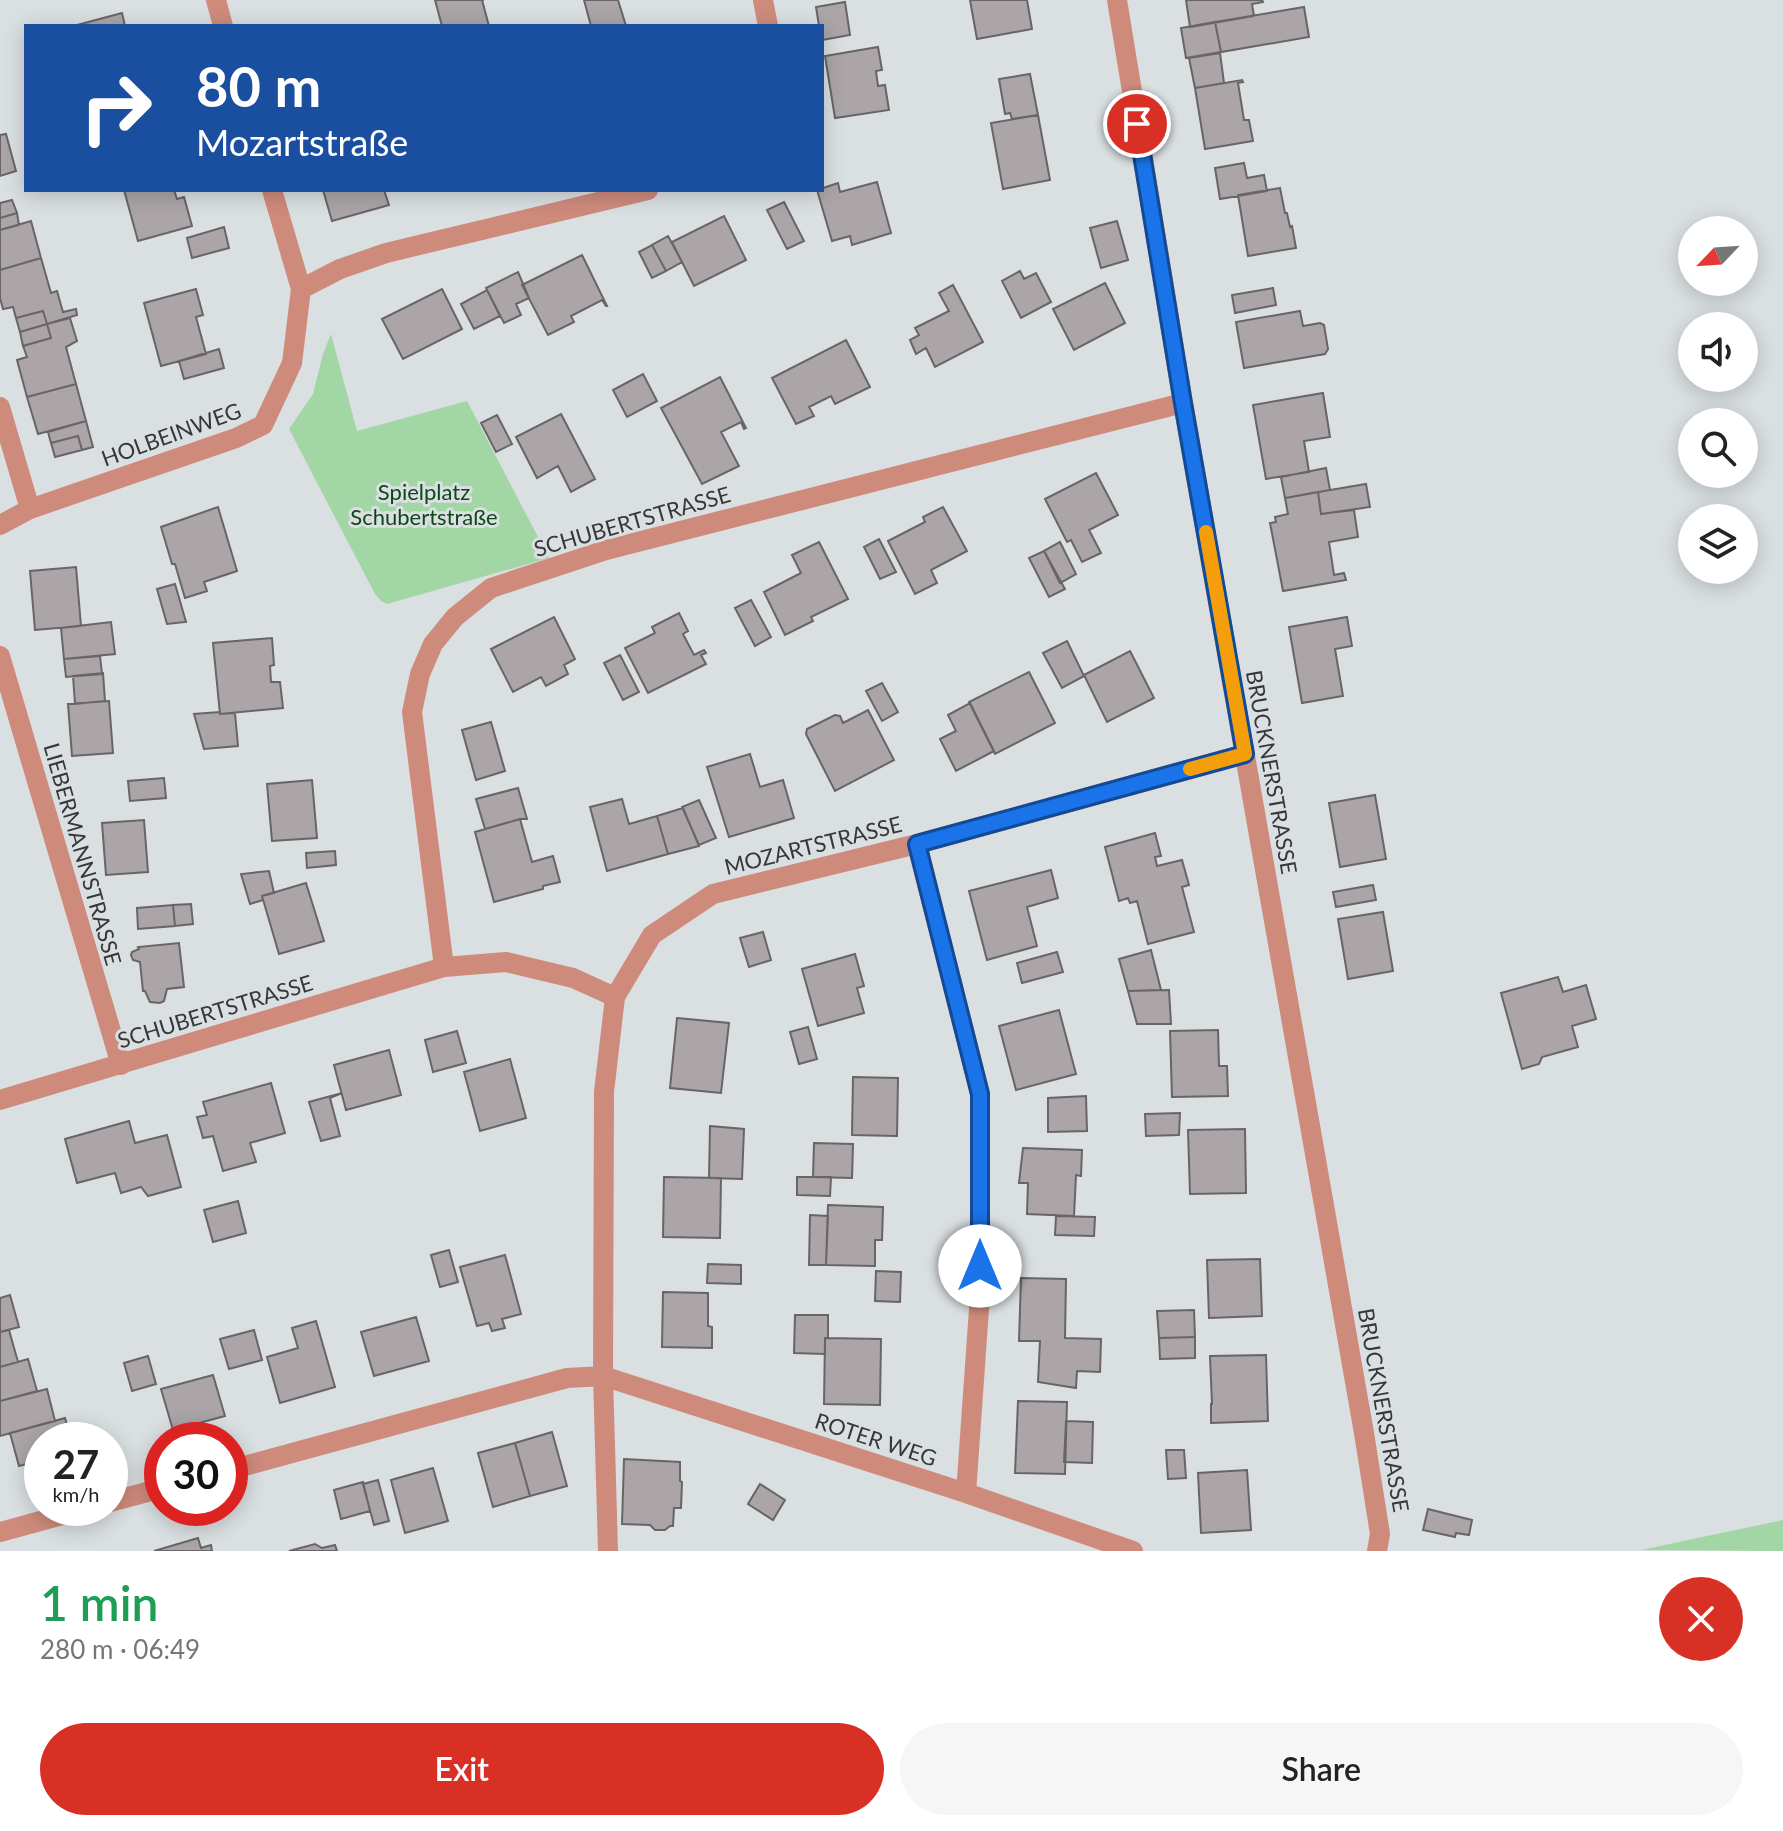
<!DOCTYPE html>
<html lang="en">
<head>
<meta charset="utf-8">
<style>
	:root { --surface:#fff; --page:#f6f6f6; --text:#222; --muted:#767676; --accent:#d93025 }
	body { margin:0; font-family:Lato,sans-serif; background:var(--page); color:var(--text); height:100vh; display:flex; flex-direction:column; font-size:30px; white-space:nowrap }
	* { box-sizing:border-box; margin:0 }
	p { font-size:26px; color:var(--muted) }
	.icon { flex:none; width:44px; height:44px; fill:none; stroke:currentColor; stroke-width:2; stroke-linecap:round; stroke-linejoin:round }
	.map { position:relative; height:1551px; overflow:hidden }
	.details { display:flex; flex-direction:column; background:var(--surface); flex:1 }
	.details>* { flex:none }
	.hud { position:absolute; left:24px; top:24px; width:800px; height:168px; border-radius:0px; box-shadow:0 4px 20px #0003; background:#1a4fa0; color:#fff; overflow:hidden }
	.needle { width:52px; rotate:245deg }
	.tools { position:absolute; left:1678px; top:216px; display:grid; gap:16px }
	.tools a { display:grid; place-items:center; width:80px; height:80px; border-radius:50%; background:var(--surface); box-shadow:0 4px 20px #0003; font-size:40px }
	.speed { position:absolute; left:24px; top:1422px; display:flex; gap:16px; font-size:40px; font-weight:700; text-align:center }
	.speed>* { display:grid; place-content:center; width:104px; height:104px; border-radius:50%; background:var(--surface); box-shadow:0 4px 20px #0003; line-height:1 }
	.speed small { font-size:20px; font-weight:400 }
	.speed .limit { border:12px solid #d22; background:#fff; color:#111 }
	.pin { position:absolute; display:grid; place-items:center; width:68px; height:68px; color:#fff; margin:-34px; border:4px solid #fff; border-radius:50%; box-shadow:0 2px 8px #0007 }
	.me { position:absolute; width:88px; margin:-44px; rotate:0deg; stroke-linejoin:round; filter:drop-shadow(0 0 6px #0008) }
	.turn { display:flex; align-items:center; gap:28px; height:168px; padding:0 40px; font-size:36px }
	.turn .icon { width:104px; height:104px; stroke-width:2.5 }
	.turn b { display:block; font-size:56px; line-height:68px }
	.round { display:grid; place-items:center; flex:none; width:84px; height:84px; border-radius:42px; background:var(--page) }
	.summary { display:flex; align-items:center; justify-content:space-between; height:136px; padding:0 40px }
	h1 { font-size:48px; font-weight:600; line-height:60px; color:#1e9e55 }
	.cta { display:flex; gap:16px; margin-top:auto; padding:16px 40px }
	.cta a { flex:1; height:92px; border-radius:48px; background:var(--accent); color:#fff; font-size:32px; font-weight:600; line-height:92px; text-align:center }
	.cta a+a { background:var(--page); color:var(--text) }
	.map>svg:first-child { display:block }
</style>
</head>
<body>
<div class="map">
<svg width="1783" height="1551" viewBox="0 0 1783 1551">
	<rect width="100%" height="100%" fill="#dadfe2"/>
	<path fill="#a2d6a4" d="M 331,334 L 357,431 L 467,401 L 549,558 L 387,604 L 381,601 L 375,594 L 289,429 L 313,394 L 323,354 Z
		M 1783,1520 L 1783,1551 L 1641,1550 Z"/>
	<path fill="#aba5a7" stroke="#696466" stroke-width="2" d="M 435,0 L 484,0 L 482,0 L 489,26 L 442,26 Z
		M 584,0 L 618,0 L 626,26 L 591,26 Z
		M 970,0 L 1027,0 L 1032,29 L 977,39 Z
		M 1186,0 L 1262,0 L 1263,2 L 1252,4 L 1254,16 L 1190,27 Z
		M 845,2 L 850,35 L 822,40 L 822,26 L 819,26 L 816,7 Z
		M 1304,7 L 1309,37 L 1221,52 L 1215,22 Z
		M 122,13 L 125,26 L 77,25 Z
		M 1215,22 L 1221,52 L 1186,58 L 1181,28 Z
		M 878,47 L 882,70 L 876,71 L 878,86 L 885,85 L 889,110 L 835,118 L 825,56 Z
		M 1220,53 L 1224,83 L 1195,88 L 1189,58 Z
		M 1030,74 L 1038,115 L 1012,119 L 1010,113 L 1005,114 L 999,79 Z
		M 1242,80 L 1243,82 L 1238,83 L 1244,120 L 1249,120 L 1253,141 L 1205,149 L 1195,88 Z
		M 1038,115 L 1050,180 L 1003,189 L 991,123 Z
		M 6,134 L 16,171 L 0,176 L 0,135 Z
		M 1244,163 L 1247,178 L 1264,175 L 1267,191 L 1220,199 L 1215,168 Z
		M 877,182 L 891,233 L 852,245 L 850,236 L 832,241 L 817,190 L 838,183 L 840,192 Z
		M 1280,188 L 1285,213 L 1287,213 L 1290,227 L 1292,226 L 1296,248 L 1248,256 L 1238,195 Z
		M 124,190 L 174,190 L 177,199 L 184,197 L 192,226 L 138,241 Z
		M 323,190 L 384,190 L 389,205 L 332,221 Z
		M 12,200 L 17,213 L 0,218 L 0,203 Z
		M 784,202 L 804,241 L 787,249 L 767,210 Z
		M 17,213 L 19,225 L 0,230 L 0,218 Z
		M 724,216 L 746,260 L 694,286 L 672,242 Z
		M 31,221 L 41,258 L 0,270 L 0,230 Z
		M 1117,221 L 1128,260 L 1101,268 L 1090,228 Z
		M 224,227 L 229,248 L 192,258 L 187,238 Z
		M 668,236 L 682,262 L 666,271 L 652,245 Z
		M 652,245 L 666,271 L 652,278 L 639,252 Z
		M 582,255 L 607,306 L 606,306 L 602,300 L 571,316 L 574,322 L 548,335 L 522,285 Z
		M 41,258 L 51,293 L 57,291 L 63,312 L 76,309 L 77,315 L 47,324 L 43,311 L 16,318 L 13,307 L 3,309 L 0,298 L 0,270 Z
		M 1020,271 L 1024,279 L 1036,273 L 1051,302 L 1021,318 L 1002,281 Z
		M 518,272 L 529,298 L 516,304 L 521,315 L 504,323 L 486,288 Z
		M 1105,283 L 1125,323 L 1074,350 L 1053,309 Z
		M 953,285 L 983,342 L 935,367 L 926,348 L 916,354 L 910,340 L 919,335 L 915,328 L 949,311 L 939,293 Z
		M 1273,288 L 1276,305 L 1235,313 L 1232,295 Z
		M 196,289 L 203,315 L 196,317 L 206,354 L 161,366 L 144,303 Z
		M 442,289 L 462,329 L 403,359 L 382,319 Z
		M 487,290 L 500,316 L 474,329 L 461,304 Z
		M 43,311 L 47,324 L 20,332 L 16,318 Z
		M 1300,311 L 1303,326 L 1320,323 L 1324,325 L 1328,349 L 1325,354 L 1244,368 L 1236,322 Z
		M 70,318 L 77,341 L 66,347 L 76,384 L 27,397 L 17,360 L 27,357 L 23,346 L 51,338 L 47,324 Z
		M 47,324 L 51,338 L 23,346 L 20,332 Z
		M 846,340 L 870,387 L 835,404 L 831,396 L 809,407 L 814,416 L 796,424 L 772,378 Z
		M 219,349 L 224,368 L 184,379 L 179,361 Z
		M 643,374 L 657,401 L 627,417 L 613,390 Z
		M 720,377 L 746,428 L 744,429 L 741,422 L 721,432 L 739,466 L 702,484 L 661,408 Z
		M 76,384 L 86,421 L 38,434 L 27,397 Z
		M 1323,393 L 1330,437 L 1304,441 L 1309,472 L 1266,479 L 1253,405 Z
		M 561,414 L 595,479 L 571,492 L 558,466 L 537,478 L 516,437 Z
		M 497,415 L 512,444 L 496,452 L 481,423 Z
		M 86,421 L 93,447 L 82,450 L 78,436 L 51,443 L 48,432 Z
		M 78,436 L 82,450 L 55,457 L 51,443 Z
		M 1326,468 L 1330,490 L 1285,498 L 1281,477 Z
		M 1096,473 L 1118,515 L 1089,530 L 1101,553 L 1082,562 L 1071,540 L 1067,542 L 1045,499 Z
		M 1366,484 L 1370,507 L 1321,514 L 1318,492 Z
		M 1318,492 L 1321,514 L 1354,510 L 1358,537 L 1329,542 L 1334,575 L 1344,573 L 1346,580 L 1283,591 L 1270,523 L 1276,522 L 1275,517 L 1288,514 L 1285,498 Z
		M 218,507 L 237,571 L 204,582 L 207,591 L 185,598 L 175,564 L 172,564 L 161,527 Z
		M 943,507 L 967,551 L 931,570 L 937,583 L 915,594 L 888,541 L 925,522 L 923,517 Z
		M 879,539 L 896,572 L 880,579 L 864,547 Z
		M 819,542 L 848,599 L 811,617 L 813,621 L 785,635 L 764,592 L 801,573 L 792,555 Z
		M 1060,542 L 1076,574 L 1060,583 L 1044,551 Z
		M 1044,551 L 1065,589 L 1049,597 L 1029,558 Z
		M 76,567 L 81,626 L 35,630 L 30,571 Z
		M 175,584 L 186,622 L 167,624 L 157,589 Z
		M 751,600 L 771,637 L 755,646 L 735,608 Z
		M 679,613 L 688,631 L 683,634 L 694,655 L 704,650 L 706,653 L 701,655 L 706,664 L 648,693 L 625,648 L 655,633 L 652,627 Z
		M 554,617 L 575,659 L 564,665 L 568,674 L 546,686 L 541,677 L 513,692 L 491,649 Z
		M 1347,617 L 1352,646 L 1335,649 L 1343,696 L 1302,703 L 1289,627 Z
		M 111,622 L 115,654 L 64,659 L 61,628 Z
		M 272,638 L 274,665 L 270,666 L 271,682 L 280,682 L 283,708 L 220,714 L 213,643 Z
		M 1067,641 L 1084,676 L 1062,688 L 1043,653 Z
		M 1130,651 L 1154,698 L 1107,722 L 1084,675 Z
		M 620,655 L 639,692 L 623,700 L 604,663 Z
		M 100,656 L 102,674 L 66,677 L 64,659 Z
		M 1029,672 L 1055,723 L 995,754 L 969,702 Z
		M 103,673 L 105,701 L 75,704 L 73,676 Z
		M 882,683 L 898,712 L 882,721 L 866,691 Z
		M 109,701 L 113,753 L 72,756 L 68,704 Z
		M 970,703 L 994,751 L 956,771 L 940,739 L 956,731 L 948,715 Z
		M 868,710 L 894,760 L 835,791 L 806,734 L 807,729 L 835,715 L 840,716 L 843,723 Z
		M 220,712 L 220,714 L 235,713 L 238,746 L 204,749 L 194,714 Z
		M 491,722 L 505,771 L 476,780 L 462,730 Z
		M 750,754 L 760,787 L 783,780 L 794,818 L 729,837 L 707,767 Z
		M 164,778 L 166,798 L 130,801 L 128,781 Z
		M 312,780 L 317,838 L 272,841 L 267,784 Z
		M 518,788 L 527,819 L 520,819 L 485,829 L 476,799 Z
		M 1375,795 L 1386,859 L 1340,867 L 1329,803 Z
		M 622,799 L 629,824 L 657,816 L 668,854 L 607,871 L 590,807 Z
		M 699,800 L 716,838 L 699,845 L 682,807 Z
		M 683,808 L 699,846 L 668,854 L 657,816 Z
		M 520,819 L 532,862 L 553,856 L 560,882 L 543,886 L 543,889 L 494,902 L 475,832 Z
		M 144,820 L 148,872 L 106,875 L 102,823 Z
		M 1155,833 L 1161,856 L 1155,857 L 1157,866 L 1182,860 L 1189,885 L 1182,887 L 1194,932 L 1148,944 L 1137,901 L 1130,903 L 1128,898 L 1119,901 L 1105,847 Z
		M 335,851 L 336,865 L 307,868 L 306,853 Z
		M 1051,870 L 1058,898 L 1027,907 L 1037,946 L 987,960 L 969,891 Z
		M 269,871 L 274,893 L 262,896 L 263,900 L 250,904 L 241,874 Z
		M 306,883 L 324,941 L 279,954 L 262,896 Z
		M 1373,885 L 1376,900 L 1336,907 L 1333,892 Z
		M 191,904 L 193,924 L 175,926 L 173,905 Z
		M 173,905 L 175,926 L 138,929 L 137,908 Z
		M 1383,912 L 1393,971 L 1348,979 L 1338,919 Z
		M 763,932 L 771,960 L 749,967 L 740,938 Z
		M 179,943 L 184,987 L 167,989 L 164,1001 L 160,1003 L 150,1002 L 145,991 L 143,991 L 140,962 L 133,960 L 131,955 L 132,952 L 139,949 L 138,947 Z
		M 1151,950 L 1161,990 L 1128,991 L 1119,959 Z
		M 1057,952 L 1063,972 L 1022,983 L 1017,963 Z
		M 855,954 L 864,986 L 857,988 L 864,1013 L 818,1026 L 802,969 Z
		M 1558,977 L 1563,992 L 1586,985 L 1596,1019 L 1572,1026 L 1578,1047 L 1542,1057 L 1539,1064 L 1522,1069 L 1501,993 Z
		M 1169,990 L 1171,1024 L 1137,1024 L 1128,991 Z
		M 1059,1010 L 1076,1074 L 1016,1090 L 999,1026 Z
		M 677,1018 L 729,1023 L 721,1093 L 670,1088 Z
		M 808,1027 L 817,1059 L 799,1064 L 790,1032 Z
		M 1218,1030 L 1219,1066 L 1227,1066 L 1228,1096 L 1172,1097 L 1170,1031 Z
		M 457,1031 L 466,1063 L 433,1072 L 425,1040 Z
		M 389,1050 L 401,1095 L 346,1110 L 334,1065 Z
		M 510,1059 L 526,1118 L 480,1131 L 464,1072 Z
		M 853,1077 L 898,1078 L 897,1136 L 852,1135 Z
		M 271,1083 L 285,1133 L 250,1143 L 256,1162 L 223,1171 L 213,1136 L 203,1138 L 197,1117 L 207,1115 L 203,1102 Z
		M 342,1093 L 330,1098 L 340,1136 L 321,1141 L 309,1102 Z
		M 1086,1096 L 1087,1131 L 1048,1132 L 1048,1098 Z
		M 1180,1113 L 1179,1135 L 1146,1136 L 1145,1114 Z
		M 129,1121 L 135,1143 L 167,1135 L 181,1187 L 148,1196 L 141,1187 L 121,1193 L 115,1173 L 77,1183 L 65,1139 Z
		M 710,1126 L 744,1129 L 742,1179 L 709,1178 Z
		M 1245,1129 L 1246,1193 L 1190,1194 L 1188,1130 Z
		M 814,1143 L 853,1144 L 852,1178 L 813,1177 Z
		M 1023,1148 L 1082,1150 L 1081,1176 L 1076,1175 L 1074,1216 L 1027,1214 L 1028,1183 L 1019,1183 Z
		M 664,1177 L 721,1178 L 720,1238 L 663,1237 Z
		M 797,1177 L 831,1177 L 830,1196 L 797,1195 Z
		M 238,1201 L 246,1233 L 213,1242 L 204,1210 Z
		M 828,1205 L 883,1207 L 882,1240 L 875,1240 L 875,1266 L 826,1265 Z
		M 810,1215 L 828,1216 L 826,1265 L 809,1265 Z
		M 1056,1216 L 1095,1217 L 1094,1236 L 1055,1235 Z
		M 449,1250 L 458,1282 L 440,1287 L 431,1255 Z
		M 505,1255 L 521,1314 L 502,1319 L 505,1328 L 492,1331 L 489,1323 L 477,1326 L 460,1267 Z
		M 1260,1259 L 1262,1316 L 1209,1318 L 1207,1260 Z
		M 708,1264 L 741,1265 L 741,1284 L 707,1283 Z
		M 876,1271 L 901,1272 L 900,1302 L 875,1301 Z
		M 1021,1278 L 1066,1279 L 1065,1338 L 1101,1339 L 1100,1372 L 1077,1371 L 1076,1388 L 1038,1382 L 1040,1341 L 1019,1341 Z
		M 663,1292 L 708,1293 L 708,1326 L 712,1327 L 712,1348 L 662,1347 Z
		M 10,1295 L 19,1327 L 0,1332 L 0,1298 Z
		M 1194,1310 L 1195,1337 L 1159,1338 L 1157,1311 Z
		M 795,1315 L 828,1315 L 828,1338 L 825,1338 L 825,1354 L 794,1353 Z
		M 416,1317 L 429,1361 L 374,1376 L 361,1332 Z
		M 316,1321 L 335,1387 L 280,1403 L 267,1357 L 298,1348 L 292,1328 Z
		M 9,1330 L 18,1362 L 0,1367 L 0,1332 Z
		M 254,1330 L 262,1360 L 229,1369 L 220,1339 Z
		M 1195,1337 L 1195,1358 L 1160,1359 L 1159,1338 Z
		M 825,1338 L 881,1339 L 880,1405 L 824,1404 Z
		M 1266,1355 L 1268,1421 L 1211,1423 L 1211,1404 L 1212,1404 L 1210,1356 Z
		M 148,1356 L 156,1384 L 132,1391 L 124,1363 Z
		M 28,1359 L 37,1391 L 0,1401 L 0,1367 Z
		M 213,1375 L 225,1416 L 173,1430 L 161,1389 Z
		M 47,1389 L 55,1421 L 0,1436 L 0,1401 Z
		M 1018,1401 L 1067,1402 L 1065,1474 L 1015,1473 Z
		M 65,1418 L 71,1440 L 42,1440 L 42,1460 L 19,1466 L 10,1433 Z
		M 1066,1421 L 1093,1422 L 1092,1463 L 1064,1462 Z
		M 552,1432 L 567,1486 L 530,1496 L 515,1443 Z
		M 515,1443 L 530,1496 L 493,1507 L 478,1453 Z
		M 1166,1450 L 1184,1450 L 1186,1478 L 1168,1479 Z
		M 624,1459 L 680,1462 L 680,1481 L 682,1482 L 681,1508 L 674,1508 L 673,1526 L 670,1526 L 665,1530 L 655,1530 L 650,1525 L 622,1524 Z
		M 433,1468 L 448,1521 L 405,1533 L 391,1480 Z
		M 1247,1470 L 1251,1530 L 1201,1533 L 1198,1473 Z
		M 378,1480 L 389,1521 L 374,1525 L 363,1484 Z
		M 363,1482 L 370,1511 L 341,1519 L 334,1490 Z
		M 760,1484 L 785,1500 L 773,1520 L 748,1504 Z
		M 1428,1509 L 1472,1520 L 1469,1535 L 1456,1533 L 1455,1537 L 1423,1530 Z
		M 198,1538 L 201,1548 L 211,1545 L 212,1551 L 154,1551 Z
		M 315,1544 L 322,1548 L 335,1545 L 337,1551 L 289,1551 Z"/>
	<g fill="none" stroke-linecap="round" stroke-linejoin="round">
		<path stroke="#ce8b7c" stroke-width="20" d="M 216,0 L 223,26
			M 763,0 L 768,26
			M 1117,0 L 1183,403 L 1364,1433 L 1380,1534 L 1377,1551
			M 301,289 L 340,269 L 386,253 L 648,190
			M 0,407 L 30,509
			M 0,525 L 30,509 L 236,438 L 263,425 L 292,363 L 301,289 L 272,190
			M 0,656 L 121,1065
			M 917,844 L 980,1094 L 980,1295 L 966,1493
			M 444,967 L 412,712 L 420,674 L 433,644 L 455,617 L 491,588 L 606,550 L 1183,403
			M 0,1100 L 444,967 L 506,962 L 573,978 L 615,997
			M 230,1470 L 567,1378 L 603,1376 L 966,1493 L 1133,1551
			M 110,1502 L 162,1488
			M 0,1532 L 88,1508
			M 608,1551 L 603,1376 L 604,1092 L 615,997 L 652,935 L 713,894 L 917,844 L 1245,754"/>
	</g>
	<g fill="none" stroke-linecap="round" stroke-linejoin="round">
		<defs>
			<path id="route" d="M 980,1266 L 980,1094 L 917,844 L 1245,754 L 1183,403 L 1137,124"/>
		</defs>
		<use href="#route" stroke="#114b97" stroke-width="20"/>
		<use href="#route" stroke="#1a73e8" stroke-width="14"/>
		<path stroke="#f59e0b" stroke-width="14" d="M 1190,769 L 1245,754 L 1206,532"/>
	</g>
	<g text-anchor="middle" dominant-baseline="central" stroke-width="6" stroke-linejoin="round" paint-order="stroke">
		<g font-size="22" fill="#363739" stroke="#dadfe2">
			<text transform="translate(171 434) rotate(-20)">HOLBEINWEG</text>
			<text transform="translate(632 521) rotate(-16)">SCHUBERTSTRASSE</text>
			<text transform="translate(1272 772) rotate(80)">BRUCKNERSTRASSE</text>
			<text transform="translate(813 845) rotate(-14)">MOZARTSTRASSE</text>
			<text transform="translate(83 854) rotate(74)">LIEBERMANNSTRASSE</text>
			<text transform="translate(215 1011) rotate(-17)">SCHUBERTSTRASSE</text>
			<text transform="translate(1384 1410) rotate(80)">BRUCKNERSTRASSE</text>
			<text transform="translate(876 1439) rotate(18)">ROTER WEG</text>
		</g>
		<g font-size="22" fill="#0e4717" stroke="#dadfe2">
			<text x="424" y="491">Spielplatz<tspan x="424" dy="25">Schubertstraße</tspan></text>
		</g>
	</g>
</svg>
<div class="tools">
<a><svg class="needle" viewBox="-14 -14 28 28"><path d="M0-13l5 13h-10z" fill="#e53935"/><path d="M0 13l5-13h-10z" fill="#767676"/></svg></a>
<a><svg class="icon" aria-label="sound" viewBox="0 0 24 24"><path d="M4 9h4l5-4v14l-5-4H4zM17 9q2 3 0 6"/></svg></a>
<a><svg class="icon" aria-label="search" viewBox="0 0 24 24"><circle cx="10" cy="10" r="6"/><path d="M15 15l6 6"/></svg></a>
<a><svg class="icon" aria-label="layers" viewBox="0 0 24 24"><path d="M12 4l9 5-9 5-9-5zM3 14l9 5 9-5"/></svg></a>
</div>
<div class="speed"><div>27<small>km/h</small></div><div class="limit">30</div></div>
<div class="pin" style="left:1137px;top:124px;background:#d93025"><svg class="icon" aria-label="arrive" viewBox="0 0 24 24"><path d="M6 21V4h12l-3 4 3 4H6"/></svg></div>
<svg class="me" style="left:980px;top:1266px" viewBox="-20 -20 40 40"><circle r="19" fill="#fff"/><path d="M0-13L10 11 0 6-10 11z" fill="#1a73e8"/></svg>
<div class="hud">
<div class="turn"><svg class="icon" aria-label="right" viewBox="0 0 24 24"><path d="M7 20v-9h11M14 6l5 5-5 5"/></svg><div><b>80 m</b>Mozartstraße</div></div>
</div>
</div>
<section class="details">
<div class="summary"><div><h1>1 min</h1><p>280 m · 06:49</p></div><a class="round" style="background:#d93025;color:#fff"><svg class="icon" aria-label="close" viewBox="0 0 24 24"><path d="M6 6l12 12M18 6L6 18"/></svg></a></div>
<div class="cta"><a>Exit</a><a>Share</a></div>
</section>
</body>
</html>
